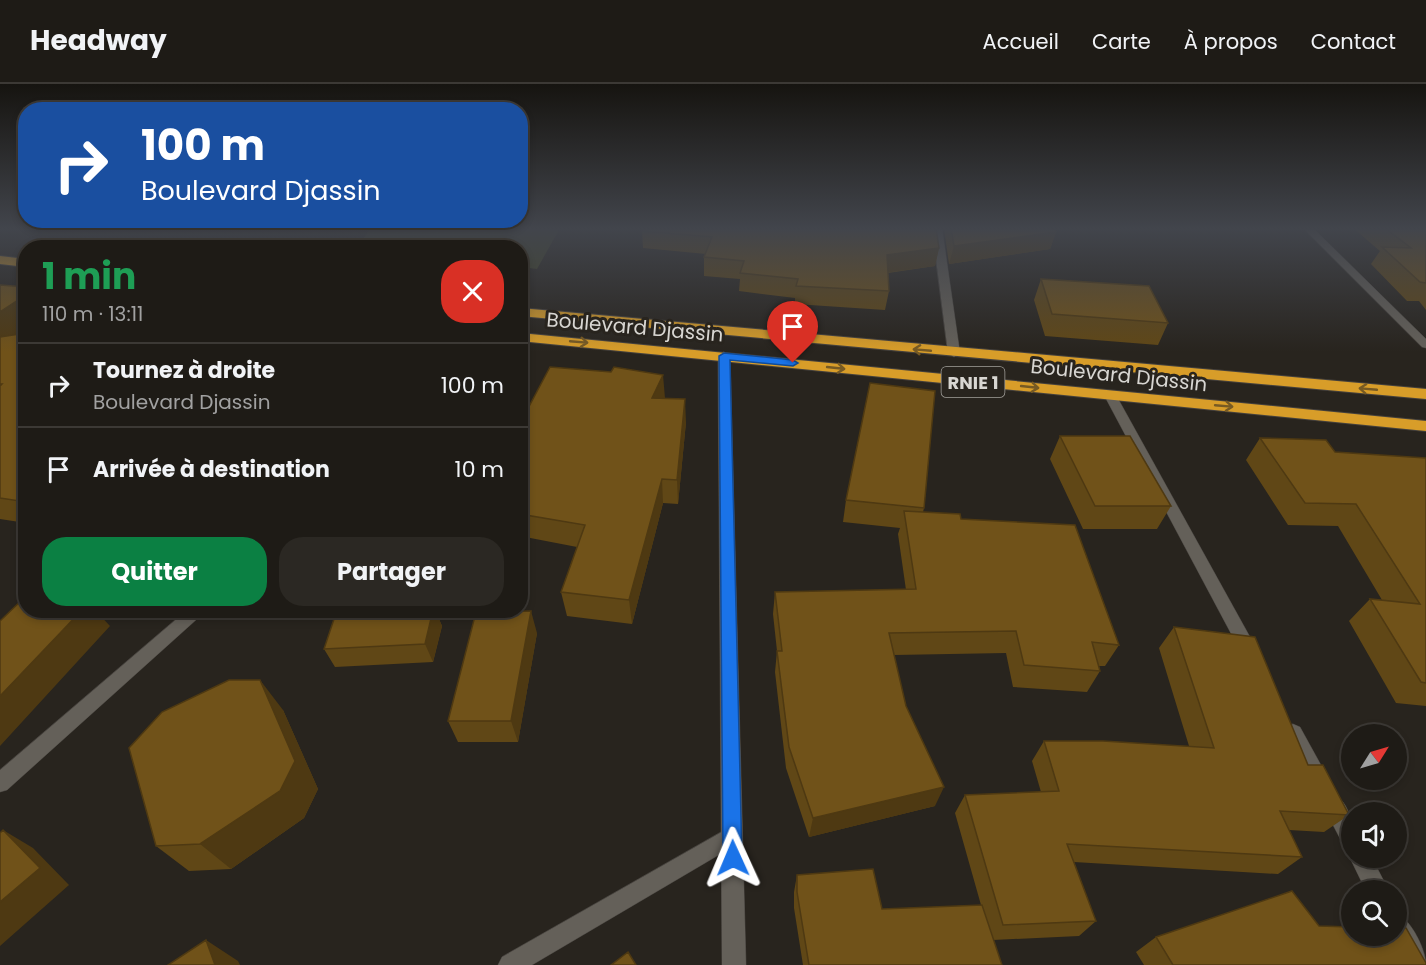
<!DOCTYPE html>
<html lang="fr">
<head>
<meta charset="utf-8">
<style>
	:root { --surface:#1e1b16; --page:#2b2823; --text:#f1f3f6; --muted:#a1a1a1; --line:#3c3935; --accent:#0b8043 }
	body { margin:0; font-family:Poppins,sans-serif; background:var(--page); color:var(--text); height:100vh; display:flex; flex-direction:column; font-size:22px; white-space:nowrap }
	* { box-sizing:border-box; margin:0 }
	p { font-size:20px; color:var(--muted) }
	.icon { flex:none; width:33px; height:33px; fill:none; stroke:currentColor; stroke-width:2; stroke-linecap:round; stroke-linejoin:round }
	.map { position:relative; flex:1; overflow:hidden }
	.side { position:absolute; left:18px; top:156px; width:510px; height:378px; display:flex; flex-direction:column; background:var(--surface); border-radius:24px; box-shadow:0 3px 9px #0003,0 0 0 2px var(--line) }
	.side>* { flex:none }
	.guide { position:absolute; left:18px; top:18px; width:510px; height:126px; border-radius:24px; box-shadow:0 3px 9px #0003,0 0 0 2px var(--line); background:#1a4fa0; color:#fff; overflow:hidden }
	.needle { width:39px; rotate:53deg }
	.controls { position:absolute; left:1341px; top:640px; display:grid; gap:12px }
	.controls a { display:grid; place-items:center; width:66px; height:66px; border-radius:50%; background:var(--surface); box-shadow:0 3px 9px #0003,0 0 0 2px var(--line); font-size:30px }
	.pin { position:absolute; display:grid; place-items:center; width:51px; height:51px; color:#fff; margin:-62px -26px; border-radius:50% 50% 50% 0; rotate:-45deg; box-shadow:0 0 6px #0007 }
	.pin .icon { rotate:45deg }
	.me { position:absolute; width:66px; margin:-33px; rotate:359deg; stroke-linejoin:round; filter:drop-shadow(0 0 4px #0008) }
	.turn { display:flex; align-items:center; gap:21px; height:126px; padding:0 24px; font-size:27px }
	.turn .icon { width:78px; height:78px; stroke-width:2.5 }
	.turn b { display:block; font-size:42px; line-height:51px }
	.round { display:grid; place-items:center; flex:none; width:63px; height:63px; border-radius:24px; background:var(--page) }
	.summary { display:flex; align-items:center; justify-content:space-between; height:102px; padding:0 24px }
	h1 { font-size:36px; font-weight:700; line-height:45px; color:#1e9e55 }
	.cta { display:flex; gap:12px; margin-top:auto; padding:12px 24px }
	.cta a { flex:1; height:69px; border-radius:24px; background:var(--accent); color:#fff; font-size:24px; font-weight:700; line-height:69px; text-align:center }
	.cta a+a { background:var(--page); color:var(--text) }
	ul { padding:0; list-style:none }
	li { display:flex; align-items:center; gap:18px; height:84px; padding:0 24px; border-top:2px solid var(--line) }
	li div { flex:1 }
	li b { display:block; font-size:22px }
	li em { font-style:normal }
	header { display:flex; align-items:center; gap:36px; box-sizing:border-box; height:84px; padding:0 30px; background:var(--surface); border-bottom:2px solid var(--line) }
	header strong { font-size:28px }
	nav { display:flex; gap:33px; margin-inline-start:auto; font-size:21px }
	.map>svg:first-child { display:block }
</style>
</head>
<body>
<header>
<strong>Headway</strong>
<nav><a>Accueil</a><a>Carte</a><a>À propos</a><a>Contact</a></nav>
</header>
<div class="map">
<svg width="1426" height="881" viewBox="0 0 1426 881">
	<rect width="100%" height="100%" fill="#28241e"/>
	<path fill="#424625" d="M 371,144 L 560,144 L 537,185 L 521,183 L 520,164 L 357,163 Z"/>
	<g fill="none" stroke-linecap="round" stroke-linejoin="round">
		<defs>
			<path id="lane" d="M 732,742 L 739,745 L 742,752 L 739,759 L 532,881 L 498,881 L 502,873 Z"/>
			<path id="street" d="M 932,144 L 942,144 L 960,269 L 954,273 L 948,269 Z
				M 1303,144 L 1313,144 L 1426,255 L 1426,264 L 1422,263 Z
				M 724,268 L 730,272 L 746,881 L 722,881 L 718,272 Z
				M 1110,307 L 1116,311 L 1255,562 L 1258,567 L 1255,572 L 1249,574 L 1243,572 L 1104,311 Z
				M 187,526 L 207,526 L 7,706 L 0,708 L 0,686 Z
				M 1293,640 L 1300,643 L 1327,692 L 1330,699 L 1327,706 L 1320,708 L 1313,706 L 1286,655 L 1284,649 L 1286,643 Z
				M 1332,710 C 1354,719 1352,748 1352,767 L 1345,764 L 1322,720 L 1325,713 Z
				M 1352,771 L 1352,774 L 1372,774 L 1389,807 L 1366,807 L 1350,774 Z
				M 1396,829 C 1411,835 1426,866 1426,881 L 1405,881 L 1390,852 L 1396,852 Z"/>
			<path id="highway" d="M 0,172 L 26,175 L 26,183 L 0,180 Z
				M 520,224 L 1426,305 L 1426,315 L 520,232 Z
				M 520,249 L 1426,337 L 1426,347 L 520,257 Z"/>
		</defs>
		<use href="#lane" stroke="#45413d" stroke-width="1"/>
		<use href="#street" stroke="#45413d" stroke-width="1"/>
		<use href="#highway" stroke="#45413d" stroke-width="2"/>
		<use href="#lane" fill="#646059" fill-rule="evenodd"/>
		<use href="#street" fill="#646059" fill-rule="evenodd"/>
		<use href="#highway" fill="#d89d29" fill-rule="evenodd"/>
	</g>
	<path fill="#604716" d="M 944,144 L 1054,144 L 1056,148 L 1050,165 L 949,180 Z
		M 1353,144 L 1426,144 L 1426,226 L 1419,217 L 1407,217 L 1371,180 L 1380,167 Z
		M 642,147 L 939,164 L 935,182 L 888,189 L 889,207 L 885,226 L 795,220 L 795,214 L 739,207 L 740,195 L 704,192 L 704,173 L 706,170 L 643,164 Z
		M 1041,195 L 1168,239 L 1158,261 L 1045,252 L 1034,216 Z
		M 0,201 L 26,203 L 26,246 L 19,250 L 26,249 L 26,439 L 0,435 Z
		M 664,314 L 686,338 L 678,420 L 663,419 L 632,540 L 567,532 L 561,508 L 577,463 L 520,452 L 520,326 L 526,328 Z
		M 1060,352 L 1171,422 L 1157,445 L 1083,445 L 1050,375 Z
		M 1260,354 L 1335,368 L 1426,374 L 1426,622 L 1396,619 L 1349,537 L 1370,515 L 1382,516 L 1338,442 L 1288,441 L 1246,376 Z
		M 846,416 L 924,424 L 923,428 L 961,435 L 1119,561 L 1105,582 L 1099,582 L 1100,587 L 1087,608 L 1013,603 L 1006,569 L 894,571 L 906,622 L 935,722 L 809,753 L 786,684 L 775,588 L 777,567 L 773,530 L 775,508 L 906,506 L 898,450 L 900,444 L 843,438 Z
		M 337,526 L 435,526 L 442,542 L 433,578 L 335,583 L 324,565 Z
		M 1174,543 L 1308,681 L 1349,731 L 1324,748 L 1289,746 L 1302,773 L 1278,790 L 1074,778 L 1096,837 L 1079,852 L 993,856 L 1002,881 L 803,881 L 794,824 L 794,808 L 797,791 L 882,825 L 981,821 L 955,729 L 965,711 L 1041,708 L 1032,677 L 1044,657 L 1189,662 L 1159,564 Z
		M 537,549 L 518,658 L 458,658 L 448,637 Z
		M 283,626 L 318,705 L 304,734 L 231,785 L 189,787 L 156,762 Z
		M 1319,842 L 1426,881 L 1144,881 L 1136,868 L 1156,853 Z"/>
	<path fill="#4e3912" d="M 1056,148 L 1050,165 L 949,180 L 954,162 Z
		M 939,164 L 935,182 L 884,189 L 887,171 Z
		M 26,211 L 26,246 L 0,263 L 0,228 Z
		M 663,291 L 665,314 L 652,314 Z
		M 685,315 L 686,338 L 678,420 L 677,396 Z
		M 662,395 L 663,419 L 632,540 L 629,516 Z
		M 82,526 L 95,526 L 110,542 L 0,662 L 0,612 Z
		M 433,526 L 435,526 L 442,542 L 433,578 L 425,560 Z
		M 531,527 L 537,549 L 518,658 L 511,637 Z
		M 260,596 L 283,626 L 318,705 L 304,734 L 231,785 L 200,760 Z
		M 944,703 L 935,722 L 809,753 L 813,734 Z
		M 3,746 L 33,764 L 69,801 L 0,862 L 0,818 Z
		M 206,856 L 238,877 L 240,881 L 215,881 Z"/>
	<path fill="#705219" stroke="#4e3912" stroke-width="1.5" d="M 643,144 L 936,144 L 939,164 L 887,171 L 889,207 L 796,202 L 798,195 L 740,189 L 744,177 L 704,173 L 712,153 L 642,147 Z
		M 951,144 L 1054,144 L 1056,148 L 954,162 Z
		M 1385,144 L 1426,144 L 1426,199 L 1420,198 L 1382,163 L 1411,164 Z
		M 1041,195 L 1149,202 L 1168,239 L 1052,230 Z
		M 0,201 L 26,203 L 26,211 L 0,228 Z
		M 26,249 L 26,418 L 0,414 L 0,302 L 2,300 L 0,300 L 0,253 Z
		M 550,283 L 611,288 L 614,283 L 663,291 L 652,314 L 685,315 L 677,396 L 662,395 L 629,516 L 561,508 L 585,441 L 520,430 L 520,326 L 526,328 Z
		M 870,299 L 935,307 L 924,424 L 846,416 Z
		M 1060,352 L 1130,352 L 1171,422 L 1095,422 Z
		M 1260,354 L 1326,356 L 1335,368 L 1426,374 L 1426,599 L 1421,598 L 1370,515 L 1420,520 L 1356,420 L 1305,419 Z
		M 904,427 L 960,430 L 961,435 L 1075,441 L 1119,561 L 1092,558 L 1100,587 L 1024,581 L 1016,547 L 889,549 L 906,622 L 944,703 L 813,734 L 789,663 L 777,567 L 782,567 L 775,508 L 916,505 Z
		M 26,512 L 26,526 L 82,526 L 0,612 L 0,537 Z
		M 337,526 L 433,526 L 425,560 L 324,565 Z
		M 531,527 L 511,637 L 448,637 L 476,528 Z
		M 1174,543 L 1255,553 L 1308,681 L 1323,681 L 1349,731 L 1280,727 L 1302,773 L 1067,760 L 1096,837 L 1003,841 L 965,711 L 1059,707 L 1044,657 L 1103,657 L 1214,664 Z
		M 229,596 L 260,596 L 295,677 L 280,707 L 200,760 L 156,762 L 129,664 L 162,628 Z
		M 3,746 L 40,784 L 0,818 L 0,749 Z
		M 873,785 L 882,825 L 982,821 L 1002,881 L 809,881 L 797,808 L 797,791 Z
		M 1292,807 L 1319,842 L 1352,843 L 1352,852 L 1396,852 L 1396,844 L 1406,844 L 1426,879 L 1426,881 L 1173,881 L 1156,853 Z
		M 206,856 L 215,881 L 168,881 Z
		M 628,868 L 636,881 L 611,881 Z"/>
	<defs><path id="oneway-shaft" d="M-6 0H5M1.5-3L5.5 0L1.5 3" fill="none" stroke-width="1.6" stroke-linecap="round" stroke-linejoin="round" transform="scale(1.5)"/></defs>
	<g stroke="#775a23">
		<use href="#oneway-shaft" transform="translate(579 258) rotate(5)"/>
		<use href="#oneway-shaft" transform="translate(922 266) rotate(-175)"/>
		<use href="#oneway-shaft" transform="translate(836 284) rotate(6)"/>
		<use href="#oneway-shaft" transform="translate(1030 303) rotate(6)"/>
		<use href="#oneway-shaft" transform="translate(1368 305) rotate(-175)"/>
		<use href="#oneway-shaft" transform="translate(1224 322) rotate(5)"/>
	</g>
	<linearGradient id="sky" x2="0" y2="1"><stop stop-color="#161410"/><stop offset="0.54" stop-color="#42454c"/><stop offset="1" stop-color="#42454c" stop-opacity="0"/></linearGradient>
	<rect width="1426" height="268" fill="url(#sky)"/>
	<path fill="#1a73e8" stroke="#114b97" stroke-width="1.5" d="M 724,269 L 793,276 L 798,279 L 793,282 L 730,276 L 742,774 L 740,781 L 733,783 L 726,781 L 723,774 L 719,272 Z"/>
	<g text-anchor="middle" dominant-baseline="central" stroke-width="6" stroke-linejoin="round" paint-order="stroke">
		<rect fill="#28241e" stroke="#a3a19c" stroke-width="1.5" x="941.5" y="283" width="63" height="30" rx="4.5"/>
		<g font-size="18" font-weight="bold" fill="#d8d6d2">
			<text x="973" y="298">RNIE 1</text>
		</g>
		<g font-size="20" fill="#d8d6d2" stroke="#28241e">
			<text transform="translate(635 243) rotate(5)">Boulevard Djassin</text>
			<text transform="translate(1119 291) rotate(6)">Boulevard Djassin</text>
		</g>
	</g>
</svg>
<div class="controls">
<a><svg class="needle" viewBox="-14 -14 28 28"><path d="M0-13l5 13h-10z" fill="#e53935"/><path d="M0 13l5-13h-10z" fill="#a1a1a1"/></svg></a>
<a><svg class="icon" aria-label="sound" viewBox="0 0 24 24"><path d="M4 9h4l5-4v14l-5-4H4zM17 9q2 3 0 6"/></svg></a>
<a><svg class="icon" aria-label="search" viewBox="0 0 24 24"><circle cx="10" cy="10" r="6"/><path d="M15 15l6 6"/></svg></a>
</div>
<div class="pin" style="left:793px;top:279px;background:#d93025"><svg class="icon" aria-label="arrive" viewBox="0 0 24 24"><path d="M6 21V4h12l-3 4 3 4H6"/></svg></div>
<svg class="me" style="left:733px;top:774px" viewBox="-20 -20 40 40"><path d="M0-17L14 15 0 8-14 15z" fill="#1a73e8" stroke="#fff" stroke-width="4"/></svg>
<div class="guide">
<div class="turn"><svg class="icon" aria-label="right" viewBox="0 0 24 24"><path d="M7 20v-9h11M14 6l5 5-5 5"/></svg><div><b>100 m</b>Boulevard Djassin</div></div>
</div>
<section class="side">
<div class="summary"><div><h1>1 min</h1><p>110 m · 13:11</p></div><a class="round" style="background:#d93025;color:#fff"><svg class="icon" aria-label="close" viewBox="0 0 24 24"><path d="M6 6l12 12M18 6L6 18"/></svg></a></div>
<ul>
<li><svg class="icon" aria-label="right" viewBox="0 0 24 24"><path d="M7 20v-9h11M14 6l5 5-5 5"/></svg><div><b>Tournez à droite</b><p>Boulevard Djassin</p></div><em>100 m</em></li>
<li><svg class="icon" aria-label="arrive" viewBox="0 0 24 24"><path d="M6 21V4h12l-3 4 3 4H6"/></svg><div><b>Arrivée à destination</b></div><em>10 m</em></li>
</ul>
<div class="cta"><a>Quitter</a><a>Partager</a></div>
</section>
</div>
</body>
</html>
